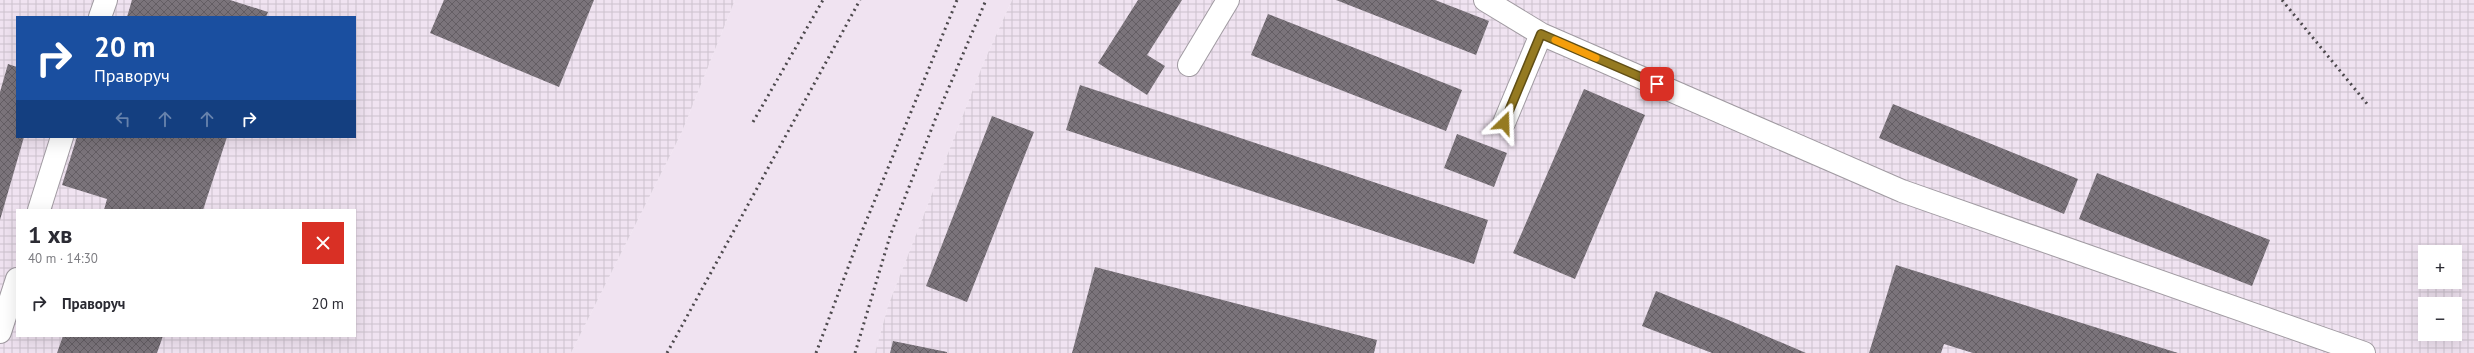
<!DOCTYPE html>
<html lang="uk">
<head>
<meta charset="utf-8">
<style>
	:root { --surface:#fff; --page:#f7f7f7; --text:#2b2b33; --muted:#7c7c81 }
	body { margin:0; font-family:"PT Sans",sans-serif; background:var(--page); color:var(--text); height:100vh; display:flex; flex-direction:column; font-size:15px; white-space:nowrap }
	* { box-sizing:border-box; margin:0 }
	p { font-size:13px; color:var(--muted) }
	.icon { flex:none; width:22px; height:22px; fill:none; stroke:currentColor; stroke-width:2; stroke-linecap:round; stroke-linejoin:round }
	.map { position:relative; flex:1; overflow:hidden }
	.details { position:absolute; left:16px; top:209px; width:340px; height:128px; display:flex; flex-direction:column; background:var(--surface); border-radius:0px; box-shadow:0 4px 16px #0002 }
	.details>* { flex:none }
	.hud { position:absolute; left:16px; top:16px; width:340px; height:122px; border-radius:0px; box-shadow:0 4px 16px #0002; background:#1a4fa0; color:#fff; overflow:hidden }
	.controls { position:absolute; left:2418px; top:245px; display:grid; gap:8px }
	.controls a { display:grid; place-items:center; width:44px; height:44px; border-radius:0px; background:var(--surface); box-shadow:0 4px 16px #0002; font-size:20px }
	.pin { position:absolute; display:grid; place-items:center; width:34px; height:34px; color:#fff; margin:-17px; border-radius:8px; box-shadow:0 2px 6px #0006 }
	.me { position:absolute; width:44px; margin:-22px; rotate:22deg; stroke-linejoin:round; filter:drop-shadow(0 0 3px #0008) }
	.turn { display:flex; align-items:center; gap:14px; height:84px; padding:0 12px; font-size:18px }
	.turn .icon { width:52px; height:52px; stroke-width:2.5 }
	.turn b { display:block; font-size:28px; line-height:34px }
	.lanes { display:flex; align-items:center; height:38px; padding:0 12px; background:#0003; justify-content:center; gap:20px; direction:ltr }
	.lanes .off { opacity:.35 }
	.round { display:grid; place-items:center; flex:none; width:42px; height:42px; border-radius:0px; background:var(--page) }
	.head { display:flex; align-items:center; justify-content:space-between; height:68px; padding:0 12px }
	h1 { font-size:24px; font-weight:600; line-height:30px }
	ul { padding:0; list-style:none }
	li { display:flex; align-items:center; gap:12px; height:52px; padding:0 12px }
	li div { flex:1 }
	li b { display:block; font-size:15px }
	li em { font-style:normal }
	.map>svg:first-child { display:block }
</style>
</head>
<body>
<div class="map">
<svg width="2474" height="353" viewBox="0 0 2474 353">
	<defs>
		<pattern id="industrial-grid" width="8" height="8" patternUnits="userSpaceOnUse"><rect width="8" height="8" fill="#f0e3f1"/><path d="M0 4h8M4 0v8" fill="none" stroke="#cdc2ce"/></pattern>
		<pattern id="building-cross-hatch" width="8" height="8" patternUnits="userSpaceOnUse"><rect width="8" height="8" fill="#7b747b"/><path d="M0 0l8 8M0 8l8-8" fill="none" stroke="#645e64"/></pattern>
	</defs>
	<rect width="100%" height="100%" fill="#f8f1f9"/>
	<path fill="#f0e3f1" d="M 735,0 L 1012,0 L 983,64 L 888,306 L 875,353 L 571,353 L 681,134 Z"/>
	<path fill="url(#industrial-grid)" fill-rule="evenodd" d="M 0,0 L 735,0 L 681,134 L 571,353 L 0,353 ZM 17,17 L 355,17 L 355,137 L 17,137 ZM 17,210 L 355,210 L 355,336 L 17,336 Z
		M 1012,0 L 2474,0 L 2474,353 L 875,353 L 888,306 L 983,64 ZM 2425,252 L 2455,252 L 2455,282 L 2425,282 ZM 2425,304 L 2455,304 L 2455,334 L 2425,334 Z"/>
	<path fill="url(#building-cross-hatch)" d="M 132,0 L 230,0 L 268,12 L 266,17 L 127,17 Z
		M 444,0 L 594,0 L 559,87 L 430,33 Z
		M 1138,0 L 1182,0 L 1147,55 L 1165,66 L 1147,95 L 1098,63 Z
		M 1336,0 L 1435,0 L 1489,21 L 1476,55 Z
		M 1268,14 L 1462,90 L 1446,131 L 1251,55 Z
		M 8,64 L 17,67 L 17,137 L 24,137 L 0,220 L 0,92 Z
		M 1080,85 L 1488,220 L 1474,264 L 1066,130 Z
		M 1584,89 L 1645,115 L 1575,279 L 1513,253 Z
		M 1893,104 L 2078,179 L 2064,214 L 1879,138 Z
		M 992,116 L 1034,132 L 967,302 L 926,286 Z
		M 1457,134 L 1507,153 L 1494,187 L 1444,168 Z
		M 77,137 L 227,137 L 203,210 L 104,210 L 107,199 L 62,185 Z
		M 2097,173 L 2270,240 L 2252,286 L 2079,219 Z
		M 1896,265 L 2178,353 L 1973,353 L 1944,344 L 1941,353 L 1869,353 Z
		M 1095,267 L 1377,340 L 1374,353 L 1072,353 Z
		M 1656,291 L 1726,319 L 1806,353 L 1712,353 L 1642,326 Z
		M 63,336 L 163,336 L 157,353 L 57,353 Z
		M 893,341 L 947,352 L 947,353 L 890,353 Z"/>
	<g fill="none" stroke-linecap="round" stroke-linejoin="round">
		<defs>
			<path id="minor" d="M 1485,0 L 1541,34 L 1504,123
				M 100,17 L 106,0
				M 1541,34 L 1902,191 L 2364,353
				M 1189,65 L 1228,0
				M 39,210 L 62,137
				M 0,332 L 17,279"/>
		</defs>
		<use href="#minor" stroke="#a19ba2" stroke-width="24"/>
		<use href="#minor" stroke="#fff" stroke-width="22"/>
		<path stroke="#4d494d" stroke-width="3" stroke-dasharray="2 4" stroke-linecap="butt" d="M 2282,0 L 2368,105
			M 753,122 L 823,0
			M 667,353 L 860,0
			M 816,353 L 858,241 L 957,0
			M 855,353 L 890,236 L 935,120 L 986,0"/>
	</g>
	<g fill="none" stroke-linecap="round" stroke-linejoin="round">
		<defs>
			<path id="route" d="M 1504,123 L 1541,34 L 1657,84"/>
		</defs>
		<use href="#route" stroke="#614f15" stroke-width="10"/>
		<use href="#route" stroke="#957a21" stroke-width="7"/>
		<path stroke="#f59e0b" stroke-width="7" d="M 1555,40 L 1596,58"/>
	</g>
</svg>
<div class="controls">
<a>+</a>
<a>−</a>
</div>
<div class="pin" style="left:1657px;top:84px;background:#d93025"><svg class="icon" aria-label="arrive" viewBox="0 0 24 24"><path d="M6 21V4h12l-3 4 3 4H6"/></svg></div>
<svg class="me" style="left:1504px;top:123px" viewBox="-20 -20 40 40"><path d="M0-17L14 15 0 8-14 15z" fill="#957a21" stroke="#fff" stroke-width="4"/></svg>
<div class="hud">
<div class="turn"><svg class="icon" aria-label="right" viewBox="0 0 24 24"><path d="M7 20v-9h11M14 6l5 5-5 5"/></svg><div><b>20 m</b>Праворуч</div></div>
<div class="lanes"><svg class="icon off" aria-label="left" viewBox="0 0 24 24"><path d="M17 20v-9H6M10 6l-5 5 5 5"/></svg><svg class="icon off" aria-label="ahead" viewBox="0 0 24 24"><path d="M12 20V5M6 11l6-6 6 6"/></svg><svg class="icon off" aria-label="ahead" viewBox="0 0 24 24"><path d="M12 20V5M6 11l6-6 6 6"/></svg><svg class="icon" aria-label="right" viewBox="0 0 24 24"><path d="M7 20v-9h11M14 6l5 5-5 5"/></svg></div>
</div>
<section class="details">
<div class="head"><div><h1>1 хв</h1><p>40 m · 14:30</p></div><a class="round" style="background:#d93025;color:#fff"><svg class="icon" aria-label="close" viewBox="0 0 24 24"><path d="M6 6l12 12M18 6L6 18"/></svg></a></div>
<ul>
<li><svg class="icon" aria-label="right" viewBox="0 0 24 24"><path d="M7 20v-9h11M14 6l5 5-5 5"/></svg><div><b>Праворуч</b></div><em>20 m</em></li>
</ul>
</section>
</div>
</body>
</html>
